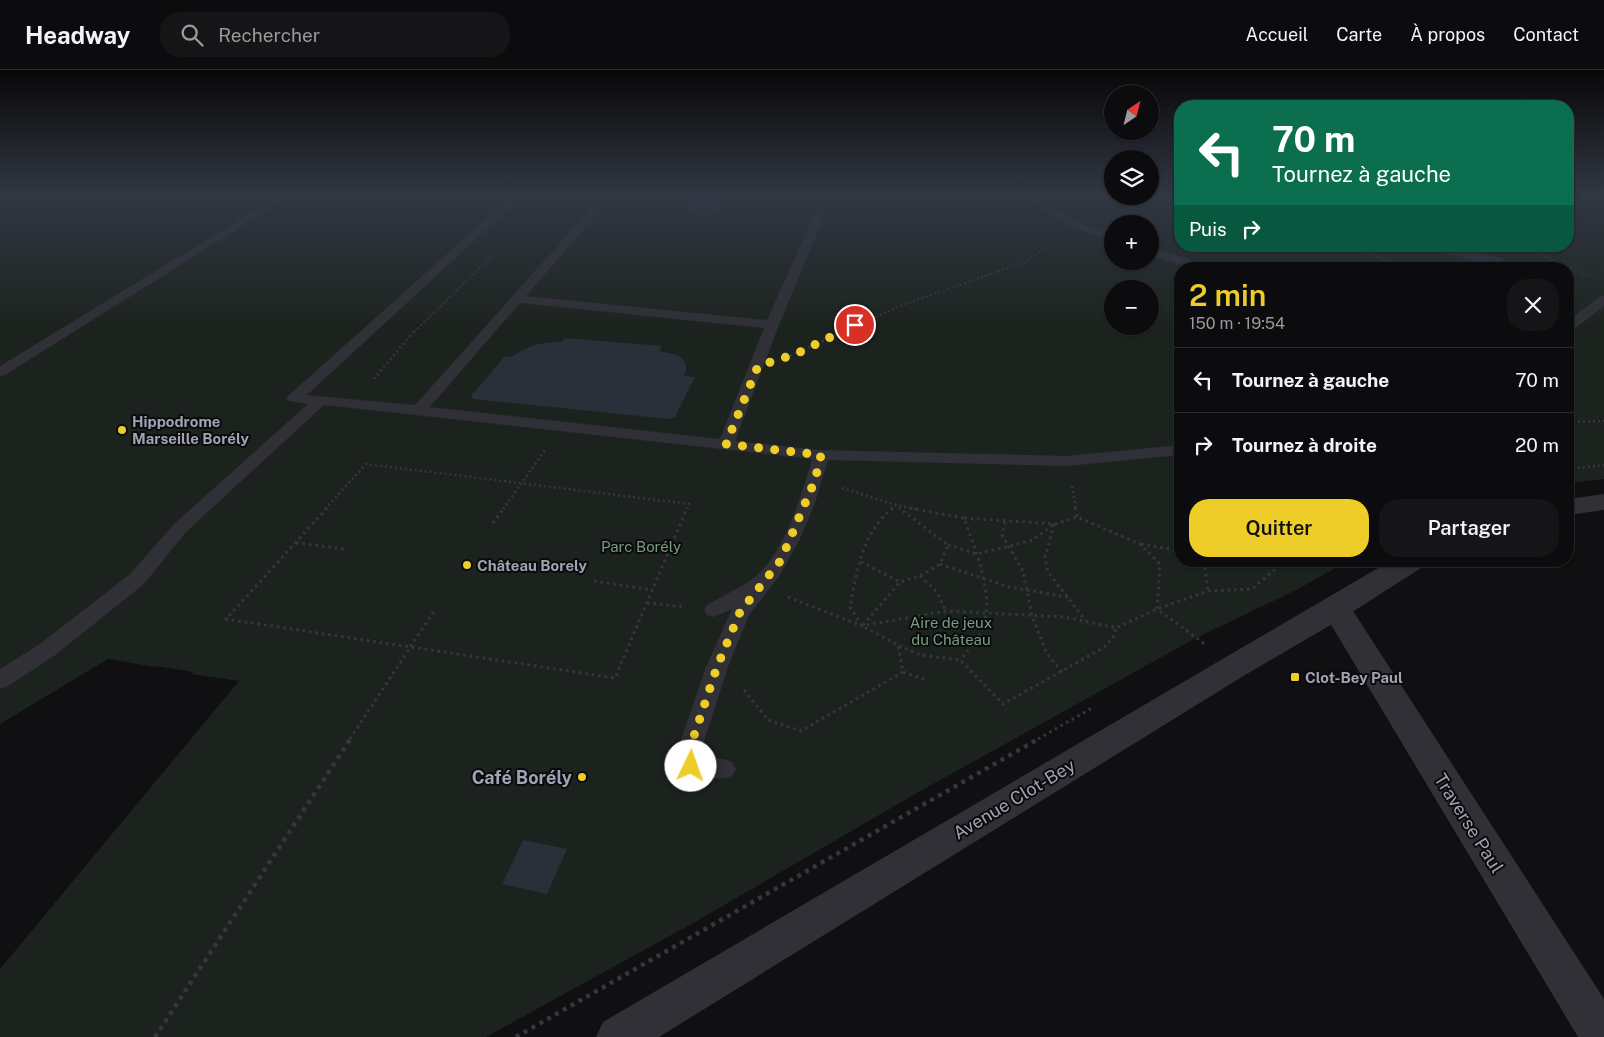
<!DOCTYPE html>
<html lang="fr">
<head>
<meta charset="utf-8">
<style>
	:root { --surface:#0c0b0d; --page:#151416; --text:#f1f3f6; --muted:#9a9b9d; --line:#2c2b2e; --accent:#efcd29 }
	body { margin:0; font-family:"Public Sans",sans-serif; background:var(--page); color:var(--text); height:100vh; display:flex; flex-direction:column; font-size:19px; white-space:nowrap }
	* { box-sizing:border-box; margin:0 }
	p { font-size:16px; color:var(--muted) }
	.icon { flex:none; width:28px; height:28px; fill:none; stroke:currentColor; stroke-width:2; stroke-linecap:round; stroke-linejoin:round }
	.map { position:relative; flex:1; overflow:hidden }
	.panel { position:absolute; left:1174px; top:192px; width:400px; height:305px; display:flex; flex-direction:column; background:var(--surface); border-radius:20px; box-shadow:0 1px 4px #0004,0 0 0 1px var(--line) }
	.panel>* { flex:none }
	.top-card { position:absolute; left:1174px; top:30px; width:400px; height:152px; border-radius:20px; box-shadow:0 1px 4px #0004,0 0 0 1px var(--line); background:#0b6e4f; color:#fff; overflow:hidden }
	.needle { width:32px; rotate:35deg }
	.tools { position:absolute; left:1104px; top:15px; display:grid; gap:10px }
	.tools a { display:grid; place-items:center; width:55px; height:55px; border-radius:50%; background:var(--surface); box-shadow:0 1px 4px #0004,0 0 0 1px var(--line); font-size:25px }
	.pin { position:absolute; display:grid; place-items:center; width:42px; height:42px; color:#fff; margin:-21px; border:2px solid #fff; border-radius:50%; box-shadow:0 1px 5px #0007 }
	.me { position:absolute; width:55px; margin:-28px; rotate:3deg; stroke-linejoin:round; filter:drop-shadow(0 0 4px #0008) }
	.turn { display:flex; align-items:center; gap:18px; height:105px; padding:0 15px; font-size:22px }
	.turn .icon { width:65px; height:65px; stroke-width:2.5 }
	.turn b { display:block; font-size:35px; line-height:42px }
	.then { display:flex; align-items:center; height:48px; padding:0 15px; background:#0003; gap:10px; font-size:19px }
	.round { display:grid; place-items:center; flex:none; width:52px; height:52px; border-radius:20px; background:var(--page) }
	.headline { display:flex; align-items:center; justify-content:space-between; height:85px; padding:0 15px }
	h1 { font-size:30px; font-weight:600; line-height:38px; color:var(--accent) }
	.cta { display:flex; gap:10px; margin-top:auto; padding:10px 15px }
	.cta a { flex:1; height:58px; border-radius:20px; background:var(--accent); color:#111; font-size:20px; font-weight:600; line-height:58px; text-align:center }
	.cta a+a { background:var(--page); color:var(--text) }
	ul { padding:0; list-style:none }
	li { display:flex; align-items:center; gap:15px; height:65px; padding:0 15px; border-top:1px solid var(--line) }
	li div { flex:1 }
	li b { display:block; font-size:19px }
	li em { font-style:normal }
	header { display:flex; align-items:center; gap:30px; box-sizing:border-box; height:70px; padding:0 25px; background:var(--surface); border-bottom:1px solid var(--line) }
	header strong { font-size:24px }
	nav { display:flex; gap:28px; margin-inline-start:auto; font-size:18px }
	.search { width:350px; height:45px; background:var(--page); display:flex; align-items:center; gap:12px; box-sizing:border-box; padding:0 18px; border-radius:20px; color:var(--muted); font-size:19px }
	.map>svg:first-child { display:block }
</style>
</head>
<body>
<header>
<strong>Headway</strong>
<div class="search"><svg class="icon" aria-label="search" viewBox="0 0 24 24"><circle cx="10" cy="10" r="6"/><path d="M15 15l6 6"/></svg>Rechercher</div>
<nav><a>Accueil</a><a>Carte</a><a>À propos</a><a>Contact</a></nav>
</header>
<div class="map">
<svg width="1604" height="967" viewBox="0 0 1604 967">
	<rect width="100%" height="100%" fill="#100f11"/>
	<path fill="#1c231e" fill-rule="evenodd" d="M 0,125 L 1150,126 L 1150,125 L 1180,125 L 1180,176 L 1568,176 L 1568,125 L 1604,125 L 1604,409 L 1568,413 L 1568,199 L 1180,199 L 1180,491 L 1348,491 L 1298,519 L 1196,568 L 917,723 L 695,852 L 486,967 L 0,967 L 0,899 L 239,611 L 192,604 L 193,602 L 157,596 L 155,597 L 108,589 L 0,654 ZM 1112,154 L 1150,154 L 1150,191 L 1112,191 ZM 1112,219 L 1150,219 L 1150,256 L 1112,256 Z"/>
	<path fill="#293039" d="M 693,125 L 731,125 L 722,139 C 714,140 721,138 715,143 C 707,148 696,146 688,143 L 686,140 L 687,137 L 684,136 Z
		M 1406,176 L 1460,176 L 1500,188 L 1522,199 L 1499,199 L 1461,187 Z
		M 565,268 L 662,276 L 659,281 C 675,284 692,286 684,306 L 695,307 L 675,347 L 669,349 L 473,329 L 471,326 L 505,286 L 512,287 C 526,276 543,271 561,272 Z
		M 523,770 L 567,779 L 547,824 L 502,814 Z"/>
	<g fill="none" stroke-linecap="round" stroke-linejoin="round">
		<path stroke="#36373d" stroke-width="2" stroke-dasharray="2 2.5" stroke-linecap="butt" d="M 1100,137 L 1115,126
			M 1347,176 L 1411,199
			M 1521,176 L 1592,207
			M 414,262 L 492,186
			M 843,262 L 900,236 L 1022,193 L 1056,172"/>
		<path stroke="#36373d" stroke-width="2.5" stroke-dasharray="2 3" stroke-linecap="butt" d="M 790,286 L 846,260
			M 374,309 L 415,260
			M 1568,352 L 1604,351
			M 1568,399 L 1604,395
			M 1072,416 L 1076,439
			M 842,418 L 896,435 L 916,439
			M 325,439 L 366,394 L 689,434 L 687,439
			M 503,439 L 545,380
			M 891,439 L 896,435 L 901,439"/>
		<path stroke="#36373d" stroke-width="3" stroke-dasharray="2.5 4" stroke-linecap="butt" d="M 327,438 L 226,549 L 615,608 L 687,438
			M 893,438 C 863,460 856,503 850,537 L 862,556 L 898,575 L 903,602 L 927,610
			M 910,438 L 964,448 C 975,478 995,527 983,558 C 978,570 968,580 960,590
			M 1075,438 L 1077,447
			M 964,448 L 1055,454 L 1077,447 L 1140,474 L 1160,494 L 1157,539 L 1206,575
			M 1005,452 L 1002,465 L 1023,501 L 1032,546 L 1047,584 L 1062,602
			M 493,453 L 504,438
			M 1054,454 L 1045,487 L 1048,502 L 1086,551
			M 296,473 L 345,479
			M 1141,474 L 1180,481
			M 948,475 L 977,484 L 1033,470 L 1054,454
			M 1204,491 L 1208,521
			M 861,492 L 900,512
			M 940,494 L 1009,517 L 1068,527
			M 920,506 L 937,522 L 946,541
			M 594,511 L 652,520
			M 788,527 L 862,556 L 946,541 L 1065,547 L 1116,558 L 1157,539 L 1208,521 L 1252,519 L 1285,491
			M 647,533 L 686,537
			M 863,555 L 900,512 L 920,506 L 940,494 L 948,475 L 899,438
			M 899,576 L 921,585 L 960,590 L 1003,634 L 1103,578 L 1113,568 L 1116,558
			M 744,620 L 768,650 L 801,661 L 903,602
			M 350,669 L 434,541
			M 1038,669 L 1092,638"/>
		<path stroke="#36373d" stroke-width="4.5" stroke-dasharray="4 5" stroke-linecap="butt" d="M 155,967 L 351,668
			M 516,967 L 1040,668"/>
		<path fill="#303036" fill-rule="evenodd" d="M 280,125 L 292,125 L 5,305 L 0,306 L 0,296 Z
			M 513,125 L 524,125 L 307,325 L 415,335 L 603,125 L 613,125 L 526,226 L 767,250 L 823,125 L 833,125 L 779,255 L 735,371 L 821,380 L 1067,386 L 1180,375 L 1180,385 L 1067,396 L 828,390 L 815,433 L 800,469 L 780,505 L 749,545 L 728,597 L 701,681 L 701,687 L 724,689 L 732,692 L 736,699 L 732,706 C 718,711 697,708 683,703 L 679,696 L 677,681 L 706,597 L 732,539 L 714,547 L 707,545 L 704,540 L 707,535 C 723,525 742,518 756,506 C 785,481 802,425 812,389 L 324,335 L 186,462 L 144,514 L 54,586 L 8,616 L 0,619 L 0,599 L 40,574 L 130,504 L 174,454 L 308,334 L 289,331 L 286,328 L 289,325 ZM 520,233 L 764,258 L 720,369 L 430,337 Z
			M 1019,125 L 1031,125 L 1080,153 L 1112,164 L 1112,171 L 1072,157 Z
			M 1150,177 L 1210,196 L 1212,199 L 1193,199 L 1150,185 Z
			M 1604,226 L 1604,236 L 1573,260 L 1568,261 L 1568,251 L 1599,227 Z"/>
		<path fill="#303036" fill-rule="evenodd" d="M 1336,527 L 1346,530 L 1604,929 L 1604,967 L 1578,967 L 1321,538 L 1326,530 Z"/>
		<path fill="#303036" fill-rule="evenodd" d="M 1604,424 L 1604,440 L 1568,445 L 1568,429 Z
			M 1390,491 L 1425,491 L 1421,498 L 1346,546 L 1245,605 L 659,967 L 596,967 L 603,952 Z"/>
	</g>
	<linearGradient id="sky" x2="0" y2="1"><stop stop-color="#090809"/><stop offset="0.48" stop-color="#313743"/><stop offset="1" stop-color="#313743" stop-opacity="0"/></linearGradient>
	<rect width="1604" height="260" fill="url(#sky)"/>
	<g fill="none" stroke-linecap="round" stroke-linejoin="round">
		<path stroke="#efcd29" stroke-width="9" stroke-dasharray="0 16.2" d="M 691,696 L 689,681 L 717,597 L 740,542 L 781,490 L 815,410 L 821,385 L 726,374 L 758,296 L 796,284 L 855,255"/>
	</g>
	<g fill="#efcd29" stroke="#0b0a0c" stroke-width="2">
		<circle cx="122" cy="360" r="5"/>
		<circle cx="467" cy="495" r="5"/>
		<rect x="1290" y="602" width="10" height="10" rx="2.5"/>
		<circle cx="582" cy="707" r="5"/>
	</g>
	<g text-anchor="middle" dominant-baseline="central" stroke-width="4" stroke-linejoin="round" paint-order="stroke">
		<g font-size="15" font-weight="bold" fill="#a1a3b2" stroke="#0b0a0c" text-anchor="start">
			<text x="132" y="351">Hippodrome<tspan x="132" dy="17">Marseille Borély</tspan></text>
			<text x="477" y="495">Château Borely</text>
			<text x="1305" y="607">Clot-Bey Paul</text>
		</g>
		<g font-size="15" fill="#779d80" stroke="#0b0a0c">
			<text x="641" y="476">Parc Borély</text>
			<text x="951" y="552">Aire de jeux<tspan x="951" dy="17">du Château</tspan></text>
		</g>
		<g font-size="18" font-weight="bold" fill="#a1a3b2" stroke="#0b0a0c" text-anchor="end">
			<text x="572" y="707">Café Borély</text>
		</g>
		<g font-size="18" fill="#a1a3b2" stroke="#0b0a0c">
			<text transform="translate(1014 729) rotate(-31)">Avenue Clot-Bey</text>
			<text transform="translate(1469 753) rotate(58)">Traverse Paul</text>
		</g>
	</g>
</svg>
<div class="tools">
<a><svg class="needle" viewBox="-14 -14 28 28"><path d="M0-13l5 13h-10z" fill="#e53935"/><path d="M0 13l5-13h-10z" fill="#9a9b9d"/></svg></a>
<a><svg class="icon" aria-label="layers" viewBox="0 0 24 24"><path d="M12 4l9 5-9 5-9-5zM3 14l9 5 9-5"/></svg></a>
<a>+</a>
<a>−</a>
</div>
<div class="pin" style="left:855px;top:255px;background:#d93025"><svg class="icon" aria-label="arrive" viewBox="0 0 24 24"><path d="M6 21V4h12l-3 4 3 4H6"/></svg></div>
<svg class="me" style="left:691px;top:696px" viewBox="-20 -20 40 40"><circle r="19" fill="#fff"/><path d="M0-13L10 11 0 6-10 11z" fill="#efcd29"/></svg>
<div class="top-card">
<div class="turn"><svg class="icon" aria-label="left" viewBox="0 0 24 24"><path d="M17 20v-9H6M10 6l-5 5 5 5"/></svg><div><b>70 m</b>Tournez à gauche</div></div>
<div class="then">Puis<svg class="icon" aria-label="right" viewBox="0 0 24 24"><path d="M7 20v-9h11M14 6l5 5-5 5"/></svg></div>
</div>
<section class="panel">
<div class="headline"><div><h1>2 min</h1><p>150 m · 19:54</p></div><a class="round"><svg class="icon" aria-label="close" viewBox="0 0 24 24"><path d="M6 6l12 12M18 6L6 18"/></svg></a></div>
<ul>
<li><svg class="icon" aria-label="left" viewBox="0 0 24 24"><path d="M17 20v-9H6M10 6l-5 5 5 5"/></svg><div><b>Tournez à gauche</b></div><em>70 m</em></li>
<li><svg class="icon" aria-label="right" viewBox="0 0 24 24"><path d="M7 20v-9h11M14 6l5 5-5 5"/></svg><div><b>Tournez à droite</b></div><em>20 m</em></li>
</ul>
<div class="cta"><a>Quitter</a><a>Partager</a></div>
</section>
</div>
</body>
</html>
